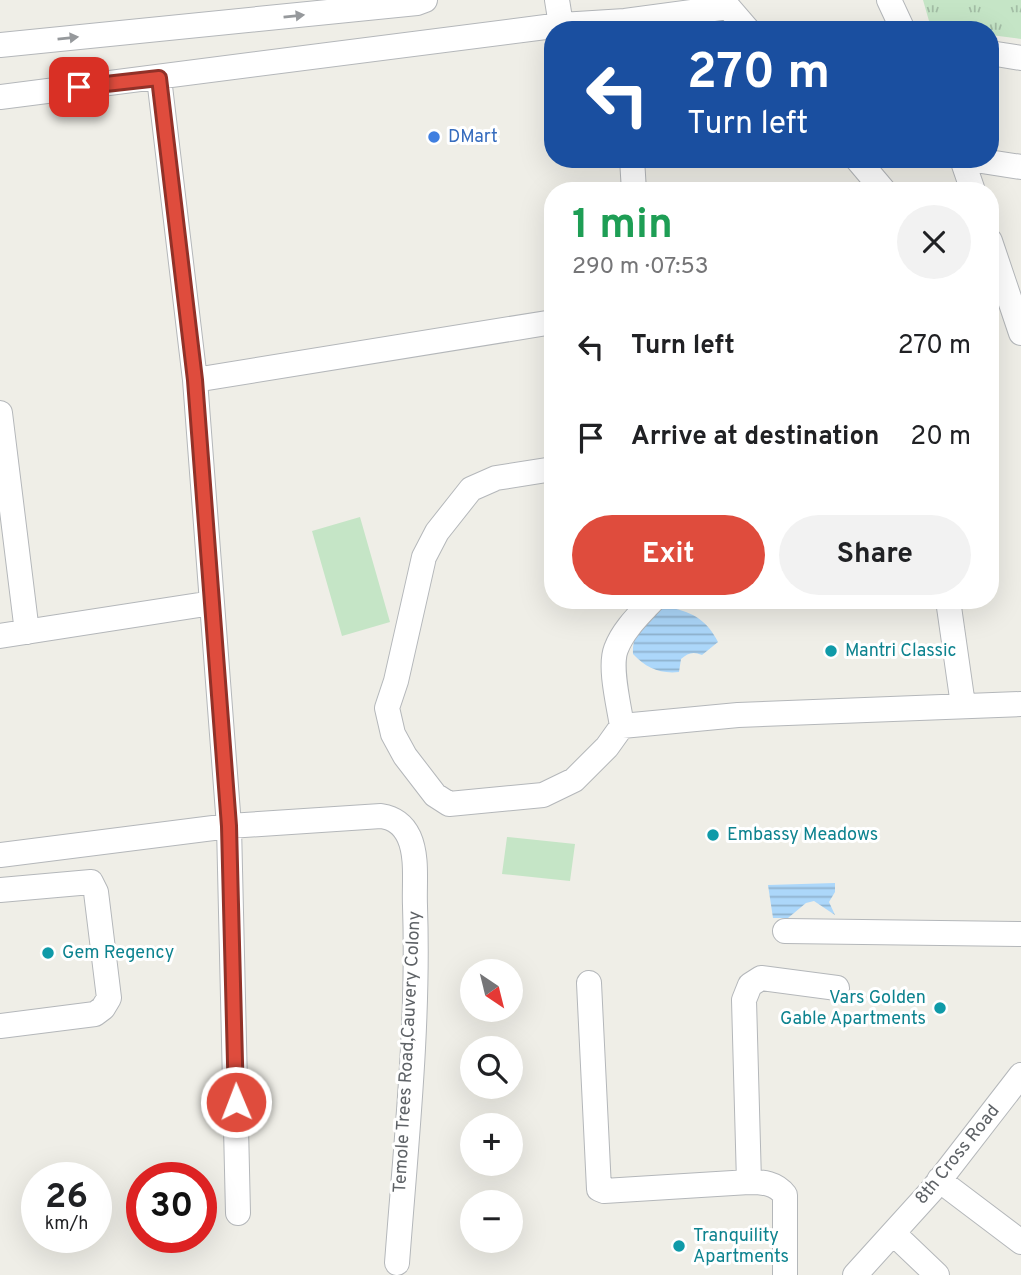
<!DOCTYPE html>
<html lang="en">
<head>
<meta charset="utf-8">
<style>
	:root { --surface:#fff; --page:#f2f2f2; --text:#202124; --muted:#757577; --accent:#df4c3d }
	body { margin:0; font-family:Overpass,sans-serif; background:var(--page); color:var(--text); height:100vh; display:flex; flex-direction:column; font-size:26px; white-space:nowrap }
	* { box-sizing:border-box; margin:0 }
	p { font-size:23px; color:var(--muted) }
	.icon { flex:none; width:38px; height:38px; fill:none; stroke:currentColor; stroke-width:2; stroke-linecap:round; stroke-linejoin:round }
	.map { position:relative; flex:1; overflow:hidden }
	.panel { position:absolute; left:544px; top:182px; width:455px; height:427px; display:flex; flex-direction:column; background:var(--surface); border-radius:28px; box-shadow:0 7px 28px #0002 }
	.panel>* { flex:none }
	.banner { position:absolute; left:544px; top:21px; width:455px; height:147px; border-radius:28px; box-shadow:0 7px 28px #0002; background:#1a4fa0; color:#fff; overflow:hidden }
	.needle { width:46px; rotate:145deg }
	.fabs { position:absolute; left:460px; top:959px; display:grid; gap:14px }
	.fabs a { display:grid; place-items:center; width:63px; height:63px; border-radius:50%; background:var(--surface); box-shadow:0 7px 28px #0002; font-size:35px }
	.speed { position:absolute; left:21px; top:1162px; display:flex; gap:14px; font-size:35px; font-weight:700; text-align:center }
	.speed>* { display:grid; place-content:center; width:91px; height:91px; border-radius:50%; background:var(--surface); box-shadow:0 7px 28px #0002; line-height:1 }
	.speed small { font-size:18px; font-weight:400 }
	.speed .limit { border:10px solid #d22; background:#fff; color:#111 }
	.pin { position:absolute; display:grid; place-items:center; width:60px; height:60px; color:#fff; margin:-30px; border-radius:14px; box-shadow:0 4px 10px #0006 }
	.me { position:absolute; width:77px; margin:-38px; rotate:359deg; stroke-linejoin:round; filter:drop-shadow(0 0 5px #0008) }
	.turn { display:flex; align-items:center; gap:24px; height:147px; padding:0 28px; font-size:32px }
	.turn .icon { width:91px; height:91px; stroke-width:2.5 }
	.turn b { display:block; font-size:49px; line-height:60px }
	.round { display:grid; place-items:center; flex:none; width:74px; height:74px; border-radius:37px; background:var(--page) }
	.overview { display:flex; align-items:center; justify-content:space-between; height:119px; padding:0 28px }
	h1 { font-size:42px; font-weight:700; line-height:52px; color:#1e9e55 }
	.button { display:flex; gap:14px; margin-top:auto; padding:14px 28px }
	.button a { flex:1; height:80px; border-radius:42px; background:var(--accent); color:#fff; font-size:28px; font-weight:700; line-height:80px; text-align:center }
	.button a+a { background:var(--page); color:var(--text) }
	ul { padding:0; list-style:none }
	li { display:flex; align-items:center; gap:21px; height:91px; padding:0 28px }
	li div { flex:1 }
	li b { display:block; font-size:26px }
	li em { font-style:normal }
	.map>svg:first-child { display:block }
</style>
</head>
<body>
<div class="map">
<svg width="1021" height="1275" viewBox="0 0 1021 1275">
	<defs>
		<pattern id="park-tufts" width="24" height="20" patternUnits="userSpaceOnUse" patternTransform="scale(1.75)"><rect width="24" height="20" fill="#c5e5c6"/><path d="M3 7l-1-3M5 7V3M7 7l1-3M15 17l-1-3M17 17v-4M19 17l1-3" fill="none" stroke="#a3bda5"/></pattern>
		<pattern id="water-rules" width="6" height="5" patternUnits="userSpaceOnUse" patternTransform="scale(1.75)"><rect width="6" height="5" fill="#acd7fa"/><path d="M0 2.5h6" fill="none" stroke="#8fb2ce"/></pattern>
	</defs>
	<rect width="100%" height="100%" fill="#efeee7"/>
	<path fill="#c5e5c6" d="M 360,517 L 390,622 L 342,636 L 312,531 Z
		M 507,837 L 575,844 L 570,881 L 502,874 Z"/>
	<path fill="url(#park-tufts)" d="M 923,0 L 1021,0 L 1021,39 L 991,35 L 990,30 L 931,28 Z"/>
	<path fill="url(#water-rules)" d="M 671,608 C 694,612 708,622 718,642 L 702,655 C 693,651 688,653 681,659 L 679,672 C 660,674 646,668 633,654 C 632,632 644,623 659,609 Z
		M 835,883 L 835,892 L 829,902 L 835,915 L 814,901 L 806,903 L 788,918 L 773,918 L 768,885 Z"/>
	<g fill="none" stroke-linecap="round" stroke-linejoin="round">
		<defs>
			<path id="minor" d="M 557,0 L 561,25
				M 722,0 L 748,30
				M 889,0 L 903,30
				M 0,45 L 417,3 L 425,0
				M 990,53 L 1021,58
				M 159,78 L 195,380 L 229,826 L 238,1213
				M 0,97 L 561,25 L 625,21 L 728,7
				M 632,159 L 634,191
				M 857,159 L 884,191
				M 962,159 L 973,191
				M 969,159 L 1021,167
				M 990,241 L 1021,333
				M 195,380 L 553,322
				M 0,413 L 27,632
				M 553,469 L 496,478 L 471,489 L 437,532 L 424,557 L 396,681 L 387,708 L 393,734 L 405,756 L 435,795 L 449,804 L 543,795 L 574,780 L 607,747 L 622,726 C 619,706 609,667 616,649 C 623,630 639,615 653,600
				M 948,600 L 963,705
				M 0,636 L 212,603
				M 622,726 L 738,715 L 1021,704
				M 0,855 L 229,826 L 381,816 C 394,818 403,824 409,837 C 418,857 414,884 415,906 C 419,1024 406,1144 397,1263
				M 0,890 L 91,882 L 96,892 L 109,998 L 103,1008 L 95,1014 L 0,1026
				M 785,931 L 1021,934
				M 589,983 L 599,1189 L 604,1191 L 749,1182 C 763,1182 776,1183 785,1195 L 785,1275
				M 939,1180 L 1021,1242
				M 749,1182 L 744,1000 L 750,985 L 761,978 L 837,988
				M 893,1233 L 937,1275
				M 855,1275 L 932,1190 L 1021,1075"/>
		</defs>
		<use href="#minor" stroke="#b4b7ba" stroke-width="26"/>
		<use href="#minor" stroke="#fff" stroke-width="24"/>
	</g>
	<defs><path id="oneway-solid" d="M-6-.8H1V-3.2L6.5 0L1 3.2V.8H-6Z" transform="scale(1.75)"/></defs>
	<g fill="#96999c">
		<use href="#oneway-solid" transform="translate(294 16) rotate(-6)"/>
		<use href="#oneway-solid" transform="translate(68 38) rotate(-6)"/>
	</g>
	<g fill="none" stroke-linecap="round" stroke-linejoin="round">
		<defs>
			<path id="route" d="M 79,87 L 159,78 L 195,380 L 229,826 L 236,1102"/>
		</defs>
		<use href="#route" stroke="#913128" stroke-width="18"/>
		<use href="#route" stroke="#df4c3d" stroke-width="12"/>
	</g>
	<circle fill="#3f7fe0" stroke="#fff" stroke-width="2.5" cx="434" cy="137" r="7"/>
	<g fill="#0f9aa8" stroke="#fff" stroke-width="2.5">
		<circle cx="831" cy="651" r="7"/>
		<circle cx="713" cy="835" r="7"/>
		<circle cx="48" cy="953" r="7"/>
		<circle cx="940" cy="1008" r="7"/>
		<circle cx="679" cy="1246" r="7"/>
	</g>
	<g text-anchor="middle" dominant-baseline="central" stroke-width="6" stroke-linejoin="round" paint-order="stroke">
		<g font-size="18" fill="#366cbe" stroke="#fff" text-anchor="start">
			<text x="448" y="137">DMart</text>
		</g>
		<g font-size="18" fill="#0d838f" stroke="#fff" text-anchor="start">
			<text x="845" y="651">Mantri Classic</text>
			<text x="727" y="835">Embassy Meadows</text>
			<text x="62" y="953">Gem Regency</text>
			<text x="926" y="998" text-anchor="end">Vars Golden<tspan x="926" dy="21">Gable Apartments</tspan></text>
			<text x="693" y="1236">Tranquility<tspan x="693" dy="21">Apartments</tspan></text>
		</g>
		<g font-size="18" fill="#5e6266" stroke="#fff">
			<text transform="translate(408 1052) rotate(-87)">Temole Trees Road,Cauvery Colony</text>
			<text transform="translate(958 1155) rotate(-51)">8th Cross Road</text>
		</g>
	</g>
</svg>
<div class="fabs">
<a><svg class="needle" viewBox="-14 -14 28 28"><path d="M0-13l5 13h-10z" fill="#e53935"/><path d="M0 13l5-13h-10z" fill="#757577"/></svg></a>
<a><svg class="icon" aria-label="search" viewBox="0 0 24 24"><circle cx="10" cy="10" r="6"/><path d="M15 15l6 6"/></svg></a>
<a>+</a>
<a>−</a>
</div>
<div class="speed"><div>26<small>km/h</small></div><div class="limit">30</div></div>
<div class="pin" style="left:79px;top:87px;background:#d93025"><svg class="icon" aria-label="arrive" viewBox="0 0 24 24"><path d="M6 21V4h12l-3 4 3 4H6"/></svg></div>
<svg class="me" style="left:236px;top:1102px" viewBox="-20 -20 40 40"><circle r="17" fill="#df4c3d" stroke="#fff" stroke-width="3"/><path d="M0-11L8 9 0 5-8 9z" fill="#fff"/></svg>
<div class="banner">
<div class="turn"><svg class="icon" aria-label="left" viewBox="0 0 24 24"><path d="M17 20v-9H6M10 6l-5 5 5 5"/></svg><div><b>270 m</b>Turn left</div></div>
</div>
<section class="panel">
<div class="overview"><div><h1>1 min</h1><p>290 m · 07:53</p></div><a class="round"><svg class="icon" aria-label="close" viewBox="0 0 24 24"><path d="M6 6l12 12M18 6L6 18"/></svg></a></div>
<ul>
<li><svg class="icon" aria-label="left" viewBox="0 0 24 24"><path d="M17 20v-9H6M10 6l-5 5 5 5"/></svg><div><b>Turn left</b></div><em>270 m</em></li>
<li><svg class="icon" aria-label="arrive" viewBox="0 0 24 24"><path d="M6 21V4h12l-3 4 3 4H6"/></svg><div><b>Arrive at destination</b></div><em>20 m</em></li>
</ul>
<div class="button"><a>Exit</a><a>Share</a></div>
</section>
</div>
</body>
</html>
